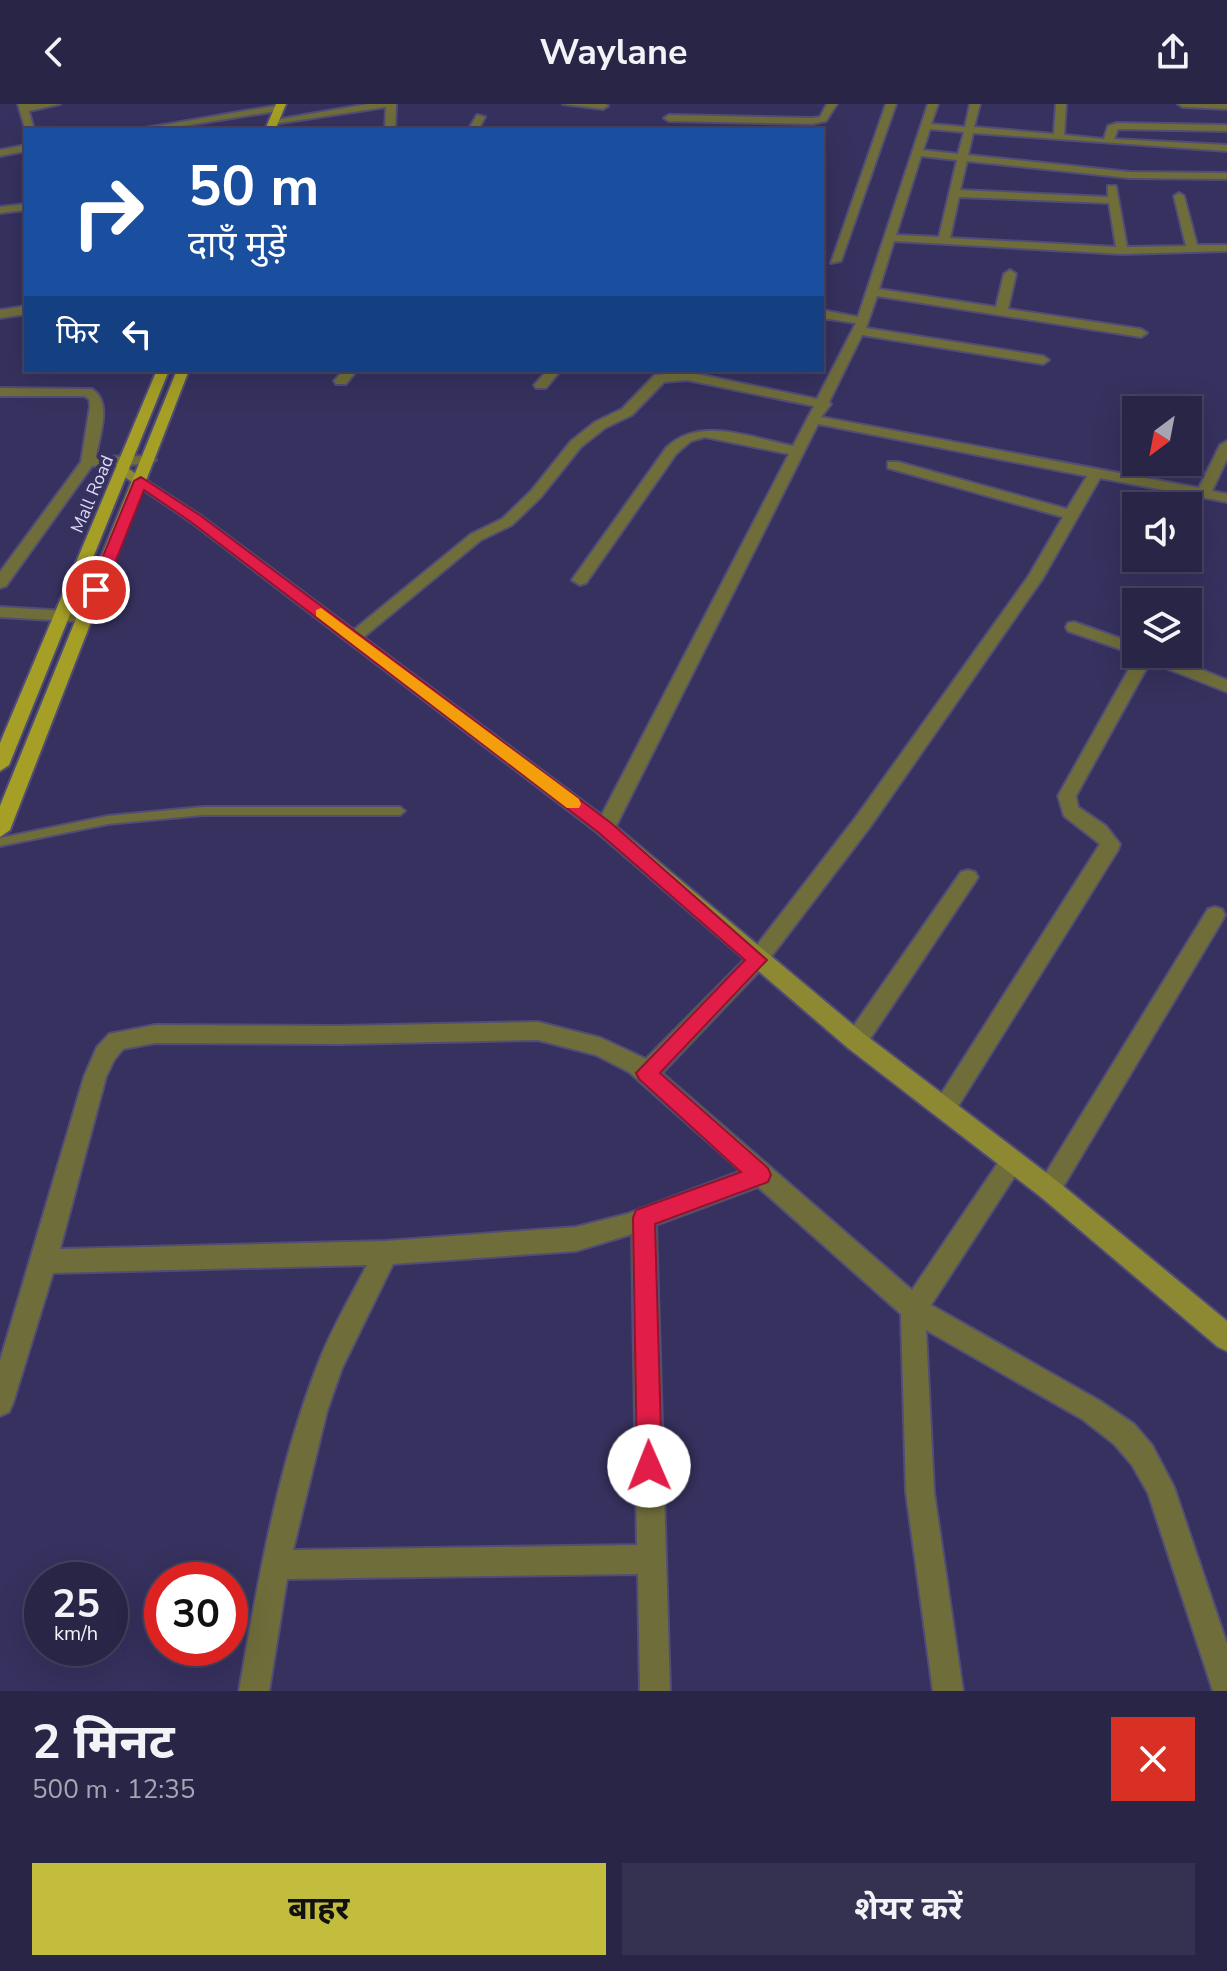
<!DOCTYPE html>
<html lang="hi">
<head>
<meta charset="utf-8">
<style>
	:root { --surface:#282546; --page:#343151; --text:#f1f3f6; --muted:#a5a5b3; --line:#44425f; --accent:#c3bd3e }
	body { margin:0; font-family:"Nunito Sans","Noto Sans Devanagari",sans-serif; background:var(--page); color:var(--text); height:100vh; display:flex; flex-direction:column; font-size:30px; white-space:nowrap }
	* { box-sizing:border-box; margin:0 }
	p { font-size:26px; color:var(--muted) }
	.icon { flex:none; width:44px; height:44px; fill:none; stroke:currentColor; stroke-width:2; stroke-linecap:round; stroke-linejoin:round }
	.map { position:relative; height:1587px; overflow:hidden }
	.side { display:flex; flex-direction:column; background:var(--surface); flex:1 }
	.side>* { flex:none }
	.banner { position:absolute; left:24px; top:24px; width:800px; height:244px; border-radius:0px; box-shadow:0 8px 32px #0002,0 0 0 2px var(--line); background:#1a4fa0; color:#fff; overflow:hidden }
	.needle { width:52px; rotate:212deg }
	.buttons { position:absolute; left:1122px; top:292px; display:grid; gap:16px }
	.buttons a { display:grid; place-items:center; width:80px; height:80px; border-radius:0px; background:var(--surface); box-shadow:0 8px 32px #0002,0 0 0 2px var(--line); font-size:40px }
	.speed { position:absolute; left:24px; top:1458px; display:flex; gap:16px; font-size:40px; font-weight:700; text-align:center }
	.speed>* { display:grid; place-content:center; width:104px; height:104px; border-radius:50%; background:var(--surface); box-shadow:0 8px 32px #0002,0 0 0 2px var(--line); line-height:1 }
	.speed small { font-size:20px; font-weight:400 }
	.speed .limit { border:12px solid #d22; background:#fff; color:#111 }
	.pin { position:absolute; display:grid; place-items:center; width:68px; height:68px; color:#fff; margin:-34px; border:4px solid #fff; border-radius:50%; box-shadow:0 2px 8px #0007 }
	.me { position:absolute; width:88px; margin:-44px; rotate:359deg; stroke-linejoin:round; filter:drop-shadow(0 0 6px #0008) }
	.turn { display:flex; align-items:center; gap:28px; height:168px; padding:0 32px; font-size:36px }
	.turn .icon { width:104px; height:104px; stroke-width:2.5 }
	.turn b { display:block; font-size:56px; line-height:68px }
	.then { display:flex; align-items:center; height:76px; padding:0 32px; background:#0003; gap:16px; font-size:30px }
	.round { display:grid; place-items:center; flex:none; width:84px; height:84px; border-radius:0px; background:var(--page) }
	.summary { display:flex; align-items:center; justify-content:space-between; height:136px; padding:0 32px }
	h1 { font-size:48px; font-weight:700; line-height:60px }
	.button { display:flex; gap:16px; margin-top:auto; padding:16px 32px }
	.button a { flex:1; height:92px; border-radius:0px; background:var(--accent); color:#111; font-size:32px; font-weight:700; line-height:92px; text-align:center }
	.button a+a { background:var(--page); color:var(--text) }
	header { display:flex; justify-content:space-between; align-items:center; height:104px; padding:0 32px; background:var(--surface); font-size:36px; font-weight:700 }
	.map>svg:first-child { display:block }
</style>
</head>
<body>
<header><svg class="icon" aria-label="back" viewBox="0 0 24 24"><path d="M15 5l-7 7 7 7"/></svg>Waylane<svg class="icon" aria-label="share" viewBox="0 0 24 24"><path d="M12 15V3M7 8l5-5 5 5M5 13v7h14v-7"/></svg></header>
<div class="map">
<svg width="1227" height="1587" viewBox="0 0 1227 1587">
	<rect width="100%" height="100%" fill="#36315e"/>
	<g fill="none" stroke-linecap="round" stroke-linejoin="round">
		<defs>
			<path id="service" d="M 203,703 L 400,703 L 405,707 L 400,711 L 203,711 L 108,720 L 0,742 L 0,734 L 108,712 Z"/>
			<path id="minor" d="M 18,0 L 60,0 L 29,7 L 34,26 L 26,28 Z
				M 368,0 L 396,0 L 395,26 L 385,26 L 386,3 L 274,20 L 269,17 Z
				M 563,0 L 606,0 L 608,2 L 603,5 Z
				M 827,0 L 837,0 L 826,17 L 812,20 L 669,17 L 664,14 L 669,11 L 812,14 L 820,13 Z
				M 886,0 L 896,0 L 841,157 L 831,159 Z
				M 928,0 L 938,0 L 931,20 L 965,23 L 970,0 L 980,0 L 974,23 L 1054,30 L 1056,0 L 1066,0 L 1064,31 L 1104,35 L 1108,22 L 1117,19 L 1227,21 L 1227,27 L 1118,25 L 1114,35 L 1227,41 L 1227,47 L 973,29 L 968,51 L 1130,68 L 1227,69 L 1227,75 L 1130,74 L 967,57 L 960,86 L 1108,93 L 1108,82 L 1116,82 L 1127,143 L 1186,142 L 1174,92 L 1179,89 L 1184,92 L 1197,141 L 1227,141 L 1227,147 L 1122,150 L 894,137 L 879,185 L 996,203 L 1004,170 L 1010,166 L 1016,170 L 1008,205 L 1141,225 L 1147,229 L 1141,233 L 877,192 L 866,224 L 1043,252 L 1049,256 L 1043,260 L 862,231 L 829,298 L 831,300 L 821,313 L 1199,384 L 1220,341 L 1227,337 L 1227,355 L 1212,387 L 1227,390 L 1227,398 L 1100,374 L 1043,474 L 870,723 L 764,862 L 662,969 L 912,1186 L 1004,1050 L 1012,1046 L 1020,1050 L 1024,1057 L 1020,1064 L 931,1201 L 1100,1297 L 1134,1320 L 1152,1341 L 1174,1383 L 1227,1540 L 1227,1587 L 1213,1587 L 1148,1389 L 1132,1361 L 1114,1340 L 1082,1315 L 926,1226 L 934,1388 L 963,1587 L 933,1587 L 906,1388 L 901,1210 L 758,1083 L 656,1121 L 670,1587 L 640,1587 L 638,1470 L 287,1475 L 269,1587 L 239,1587 C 258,1477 277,1365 318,1260 C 331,1226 350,1194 367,1161 L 53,1169 L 13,1299 L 9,1308 L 0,1312 L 0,1257 L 84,973 L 97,943 L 109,930 L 155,921 L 339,922 L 538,918 L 601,934 L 646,955 L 750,850 L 856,713 L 1028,473 L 1063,413 L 888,364 L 888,358 L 898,358 L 1067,405 L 1087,372 L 818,320 L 615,724 L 605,731 L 595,724 L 789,350 L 705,333 L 691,337 L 676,350 L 586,479 L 580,481 L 572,476 L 666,344 C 700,311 751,334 793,342 L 814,302 L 687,276 L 664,278 L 632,311 L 605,324 L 581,343 L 541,393 L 512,421 L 481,436 L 359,537 L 347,537 L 345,533 L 471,430 L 502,415 L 531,387 L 571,337 L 595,318 L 622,305 L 655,271 L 687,268 L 817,295 L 856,219 L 822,214 L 822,206 L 858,213 ZM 930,25 L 964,28 L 958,50 L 923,46 ZM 921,52 L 957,56 L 939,133 L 896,131 ZM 959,93 L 1109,99 L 1116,143 L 950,134 ZM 538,936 L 596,951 L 629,968 L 741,1067 L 627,1110 L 576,1123 L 386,1137 L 60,1145 L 106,973 L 114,956 L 123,945 L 155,939 L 339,940 ZM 632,1130 L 637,1441 L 293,1446 L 327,1307 L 342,1264 L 393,1160 L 576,1147 Z
				M 1178,0 L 1227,0 L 1227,5 L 1183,3 Z
				M 280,1 L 283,6 L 158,26 L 134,26 Z
				M 477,11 L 485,13 L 478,26 L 468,26 Z
				M 26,41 L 26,47 L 0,52 L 0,46 Z
				M 26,100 L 26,106 L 0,109 L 0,103 Z
				M 26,202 L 26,210 L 0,214 L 0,206 Z
				M 344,266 L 357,266 L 346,280 L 336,280 L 334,277 Z
				M 548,266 L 561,266 L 546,284 L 536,284 L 534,281 Z
				M 0,284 L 92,285 C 113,298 99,332 96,353 L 149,352 L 156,356 L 149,360 L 92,362 L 6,482 L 0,484 L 0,468 L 81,358 L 90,302 L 89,295 L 84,292 L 0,292 Z
				M 0,503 L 85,508 L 93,513 L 85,518 L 0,513 Z
				M 1074,518 L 1136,540 L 1136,550 L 1163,550 L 1227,576 L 1227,588 L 1150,558 L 1076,692 L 1078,703 L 1106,722 L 1120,740 L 1118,746 L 952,1012 L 944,1015 L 936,1012 L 933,1005 L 936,998 L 1100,740 L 1064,712 L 1058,692 L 1137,551 L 1068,527 L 1066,523 L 1068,519 Z
				M 968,766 L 975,768 L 978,773 L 975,778 L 864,944 L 856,946 L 848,944 L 845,937 L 848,930 L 961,768 Z
				M 1215,803 L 1222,805 L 1225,811 L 1222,817 L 1057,1093 L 1049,1096 L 1041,1093 L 1037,1085 L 1041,1077 L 1208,805 Z"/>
			<path id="secondary" d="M 124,362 L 201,412 L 612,719 L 864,930 L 1057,1077 L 1227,1217 L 1227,1247 L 1218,1243 L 1041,1093 L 848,944 L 598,729 L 191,418 L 119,369 L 119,363 Z"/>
			<path id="primary" d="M 276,0 L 286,0 L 275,26 L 265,26 Z
				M 157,266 L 169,266 L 9,661 L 0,667 L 0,639 Z
				M 177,266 L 189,266 L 10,726 L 0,733 L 0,702 Z"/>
		</defs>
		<use href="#service" stroke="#514d77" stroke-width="4"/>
		<use href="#minor" stroke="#514d77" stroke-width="4"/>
		<use href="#secondary" stroke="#514d77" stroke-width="4"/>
		<use href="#primary" stroke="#514d77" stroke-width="4"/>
		<use href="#service" fill="#6f6d3a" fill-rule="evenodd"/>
		<use href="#minor" fill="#6f6d3a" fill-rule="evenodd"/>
		<use href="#secondary" fill="#8d8933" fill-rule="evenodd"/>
		<use href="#primary" fill="#a59f26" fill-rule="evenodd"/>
	</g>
	<path fill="#e11d48" stroke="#92132f" stroke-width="2" d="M 141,373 L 201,412 L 611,719 L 767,856 L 660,969 L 768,1064 L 771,1071 L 768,1078 L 655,1120 L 662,1362 L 658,1371 L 649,1374 L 640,1371 L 637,1362 L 633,1114 L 636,1106 L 741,1068 L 639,975 L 636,969 L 745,856 L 598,728 L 191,418 L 144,386 L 104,486 L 102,489 L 91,489 L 89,486 L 134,377 Z"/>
	<path fill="#f59e0b" d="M 321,504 L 579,695 L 581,700 L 579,704 L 567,704 L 316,512 L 316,506 Z"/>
	<g text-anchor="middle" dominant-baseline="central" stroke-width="8" stroke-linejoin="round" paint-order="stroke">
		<g font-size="18" fill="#deddf9" stroke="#36315e">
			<text transform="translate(92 390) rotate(-67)">Mall Road</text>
		</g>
	</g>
</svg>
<div class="buttons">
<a><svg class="needle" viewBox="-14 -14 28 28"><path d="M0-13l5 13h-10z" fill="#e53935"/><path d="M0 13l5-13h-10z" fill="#a5a5b3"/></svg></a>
<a><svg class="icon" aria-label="sound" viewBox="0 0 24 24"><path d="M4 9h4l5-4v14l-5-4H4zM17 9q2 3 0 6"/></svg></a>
<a><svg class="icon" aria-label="layers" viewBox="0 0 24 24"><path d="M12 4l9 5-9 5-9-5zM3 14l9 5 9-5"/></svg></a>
</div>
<div class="speed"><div>25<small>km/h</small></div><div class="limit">30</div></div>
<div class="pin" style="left:96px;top:486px;background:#d93025"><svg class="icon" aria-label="arrive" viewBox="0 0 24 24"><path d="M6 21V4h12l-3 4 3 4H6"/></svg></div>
<svg class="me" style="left:649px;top:1362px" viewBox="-20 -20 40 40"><circle r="19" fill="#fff"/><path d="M0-13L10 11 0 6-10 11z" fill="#e11d48"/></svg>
<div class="banner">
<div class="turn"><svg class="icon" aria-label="right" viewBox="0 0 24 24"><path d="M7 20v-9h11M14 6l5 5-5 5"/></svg><div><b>50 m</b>दाएँ मुड़ें</div></div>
<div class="then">फिर<svg class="icon" aria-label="left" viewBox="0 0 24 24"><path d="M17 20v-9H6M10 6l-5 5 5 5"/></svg></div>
</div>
</div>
<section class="side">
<div class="summary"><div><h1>2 मिनट</h1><p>500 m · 12:35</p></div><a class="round" style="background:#d93025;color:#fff"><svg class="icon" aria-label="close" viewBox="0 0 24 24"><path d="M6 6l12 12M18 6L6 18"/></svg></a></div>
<div class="button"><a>बाहर</a><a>शेयर करें</a></div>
</section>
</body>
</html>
